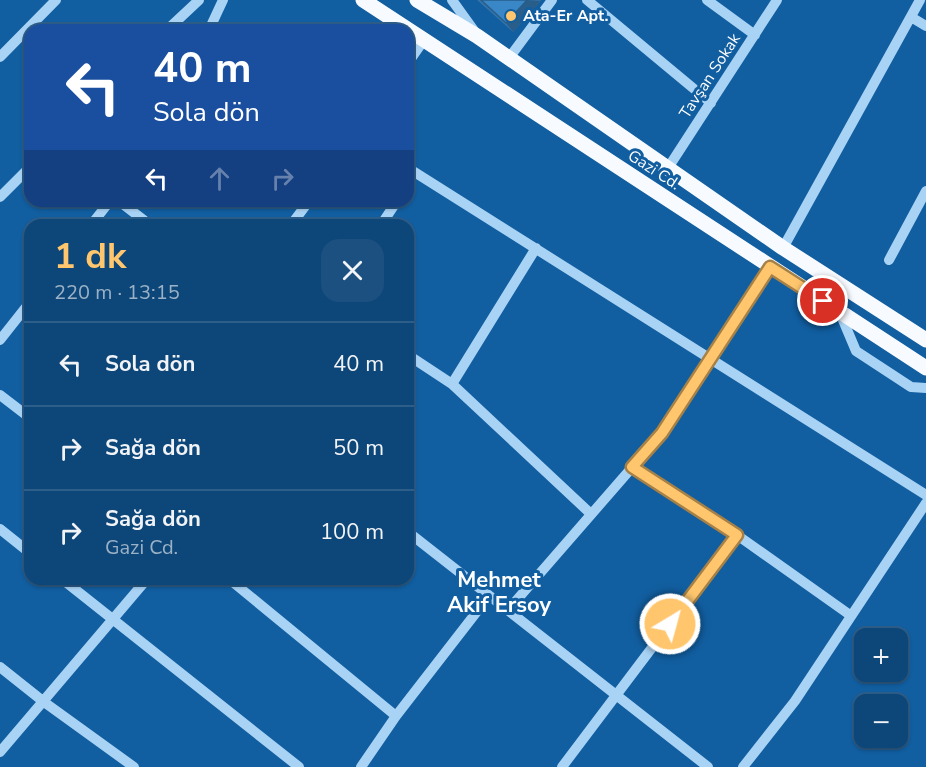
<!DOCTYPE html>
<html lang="tr">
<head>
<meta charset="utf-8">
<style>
	:root { --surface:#0d4678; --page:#1b5080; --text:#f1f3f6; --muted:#9ab1c6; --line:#2d5e8a; --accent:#ffc66d }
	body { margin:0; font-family:"Nunito Sans",sans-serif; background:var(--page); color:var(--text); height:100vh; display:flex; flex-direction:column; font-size:22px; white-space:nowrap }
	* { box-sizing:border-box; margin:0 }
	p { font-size:20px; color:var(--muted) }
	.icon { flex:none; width:33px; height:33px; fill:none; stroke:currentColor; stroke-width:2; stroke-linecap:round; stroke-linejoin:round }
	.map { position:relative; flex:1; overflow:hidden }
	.panel { position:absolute; left:24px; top:219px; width:390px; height:366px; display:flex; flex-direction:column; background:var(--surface); border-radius:18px; box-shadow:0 2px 4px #0004,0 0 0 2px var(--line) }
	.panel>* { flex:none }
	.top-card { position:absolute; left:24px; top:24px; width:390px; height:183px; border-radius:18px; box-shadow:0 2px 4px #0004,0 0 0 2px var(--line); background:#1a4fa0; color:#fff; overflow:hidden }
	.controls { position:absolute; left:854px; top:628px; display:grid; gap:12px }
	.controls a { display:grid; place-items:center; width:54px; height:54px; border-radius:12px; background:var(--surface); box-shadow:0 2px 4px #0004,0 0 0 2px var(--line); font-size:30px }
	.pin { position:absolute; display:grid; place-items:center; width:51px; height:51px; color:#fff; margin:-26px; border:3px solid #fff; border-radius:50%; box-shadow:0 2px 6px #0007 }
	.me { position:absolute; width:66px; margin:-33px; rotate:37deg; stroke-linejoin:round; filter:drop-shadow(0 0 4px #0008) }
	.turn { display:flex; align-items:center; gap:21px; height:126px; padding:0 30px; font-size:27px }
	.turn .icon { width:78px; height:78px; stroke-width:2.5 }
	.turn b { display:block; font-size:42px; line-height:51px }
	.lanes { display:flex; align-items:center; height:57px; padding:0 30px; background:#0003; justify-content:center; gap:30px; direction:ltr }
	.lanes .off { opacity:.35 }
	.round { display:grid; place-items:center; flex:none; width:63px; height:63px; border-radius:18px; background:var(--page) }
	.headline { display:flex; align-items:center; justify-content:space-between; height:102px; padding:0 30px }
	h1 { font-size:36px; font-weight:700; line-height:45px; color:var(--accent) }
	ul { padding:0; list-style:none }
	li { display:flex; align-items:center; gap:18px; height:84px; padding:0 30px; border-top:2px solid var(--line) }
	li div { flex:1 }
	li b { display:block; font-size:22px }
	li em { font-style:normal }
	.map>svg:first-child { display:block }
</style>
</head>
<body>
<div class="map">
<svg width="926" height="767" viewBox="0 0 926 767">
	<rect width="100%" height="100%" fill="#115ea0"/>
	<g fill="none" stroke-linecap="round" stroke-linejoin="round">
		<path stroke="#a9d3f5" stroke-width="10" d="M 452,0 L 475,32
			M 587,0 L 711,103
			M 707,0 L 755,35
			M 911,17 L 926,26
			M 167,30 L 199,0
			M 209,30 L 223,0
			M 0,57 L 56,0
			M 509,58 L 552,0
			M 408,63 L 424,40
			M 408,168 L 926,495
			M 668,168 L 777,0
			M 0,197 L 30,167
			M 119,201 L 150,225
			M 91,225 L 110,201
			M 291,225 L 309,201
			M 381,225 L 397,201
			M 783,248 L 920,0
			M 889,260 L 926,191
			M 840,313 L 856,351 L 911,387 L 926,388
			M 0,340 L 30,302
			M 408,355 L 452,384 L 591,514
			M 452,384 L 536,248
			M 0,395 L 30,418
			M 0,529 L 30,553
			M 408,532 L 708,767
			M 737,535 L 850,615
			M 62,579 L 299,767
			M 229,579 L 396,716
			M 508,610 L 662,433 L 770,267
			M 0,667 L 44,702 L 134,767
			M 0,752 L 147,579
			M 361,767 L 396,716 L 489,596
			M 562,767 L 737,535 L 632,467
			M 743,767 L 795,701 L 926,503"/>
		<path stroke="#f7fbff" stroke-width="15" d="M 363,0 L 926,368
			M 417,0 L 477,36 L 783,248 L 926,340"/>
	</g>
	<path fill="#3274ab" d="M 477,0 L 540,0 L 541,1 L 513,32 Z"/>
	<path fill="#295e8b" d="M 527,0 L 541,1 L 513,32 L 506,23 Z"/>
	<path fill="#3a87c7" stroke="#295e8b" stroke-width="1.5" d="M 481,0 L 527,0 L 506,23 Z"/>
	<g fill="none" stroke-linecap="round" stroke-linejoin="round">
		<defs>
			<path id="route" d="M 670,624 L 737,535 L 632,467 L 662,433 L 770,267 L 823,301"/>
		</defs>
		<use href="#route" stroke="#a68147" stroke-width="15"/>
		<use href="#route" stroke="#ffc66d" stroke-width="10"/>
	</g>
	<circle fill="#ffc66d" stroke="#115ea0" stroke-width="2" cx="511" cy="16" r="6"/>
	<g text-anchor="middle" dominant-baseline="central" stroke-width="6" stroke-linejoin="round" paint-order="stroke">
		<g font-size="16" font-weight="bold" fill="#fff" stroke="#115ea0" text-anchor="start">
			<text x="523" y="16">Ata-Er Apt.</text>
		</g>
		<g font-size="16" fill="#fff" stroke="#115ea0">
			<text transform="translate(710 76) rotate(-57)">Tavşan Sokak</text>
			<text transform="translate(654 170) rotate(33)">Gazi Cd.</text>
		</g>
		<g font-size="22" font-weight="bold" fill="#fff" stroke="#115ea0">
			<text x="499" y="580">Mehmet<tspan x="499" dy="25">Akif Ersoy</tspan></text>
		</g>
	</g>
</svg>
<div class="controls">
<a>+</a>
<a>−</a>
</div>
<div class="pin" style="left:823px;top:301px;background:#d93025"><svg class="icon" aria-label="arrive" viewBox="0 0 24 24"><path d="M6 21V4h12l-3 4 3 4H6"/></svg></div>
<svg class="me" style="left:670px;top:624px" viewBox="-20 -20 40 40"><circle r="17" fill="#ffc66d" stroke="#fff" stroke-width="3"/><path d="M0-11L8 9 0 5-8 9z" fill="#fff"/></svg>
<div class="top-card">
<div class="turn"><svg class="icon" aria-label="left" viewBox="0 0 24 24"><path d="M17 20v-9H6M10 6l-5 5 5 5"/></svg><div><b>40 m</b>Sola dön</div></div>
<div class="lanes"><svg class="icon" aria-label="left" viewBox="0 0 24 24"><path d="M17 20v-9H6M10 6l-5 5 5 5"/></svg><svg class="icon off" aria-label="ahead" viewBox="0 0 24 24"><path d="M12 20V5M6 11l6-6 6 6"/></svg><svg class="icon off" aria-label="right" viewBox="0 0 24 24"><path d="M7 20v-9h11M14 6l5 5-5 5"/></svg></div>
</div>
<section class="panel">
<div class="headline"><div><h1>1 dk</h1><p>220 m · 13:15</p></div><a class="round"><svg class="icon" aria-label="close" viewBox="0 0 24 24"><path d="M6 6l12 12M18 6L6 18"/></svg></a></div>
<ul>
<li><svg class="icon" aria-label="left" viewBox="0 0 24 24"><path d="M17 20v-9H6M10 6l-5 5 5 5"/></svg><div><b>Sola dön</b></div><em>40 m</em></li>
<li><svg class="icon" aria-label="right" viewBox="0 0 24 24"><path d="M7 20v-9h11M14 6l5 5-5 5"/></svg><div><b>Sağa dön</b></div><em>50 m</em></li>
<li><svg class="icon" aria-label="right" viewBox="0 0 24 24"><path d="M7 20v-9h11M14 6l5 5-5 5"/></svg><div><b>Sağa dön</b><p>Gazi Cd.</p></div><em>100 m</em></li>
</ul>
</section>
</div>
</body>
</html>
